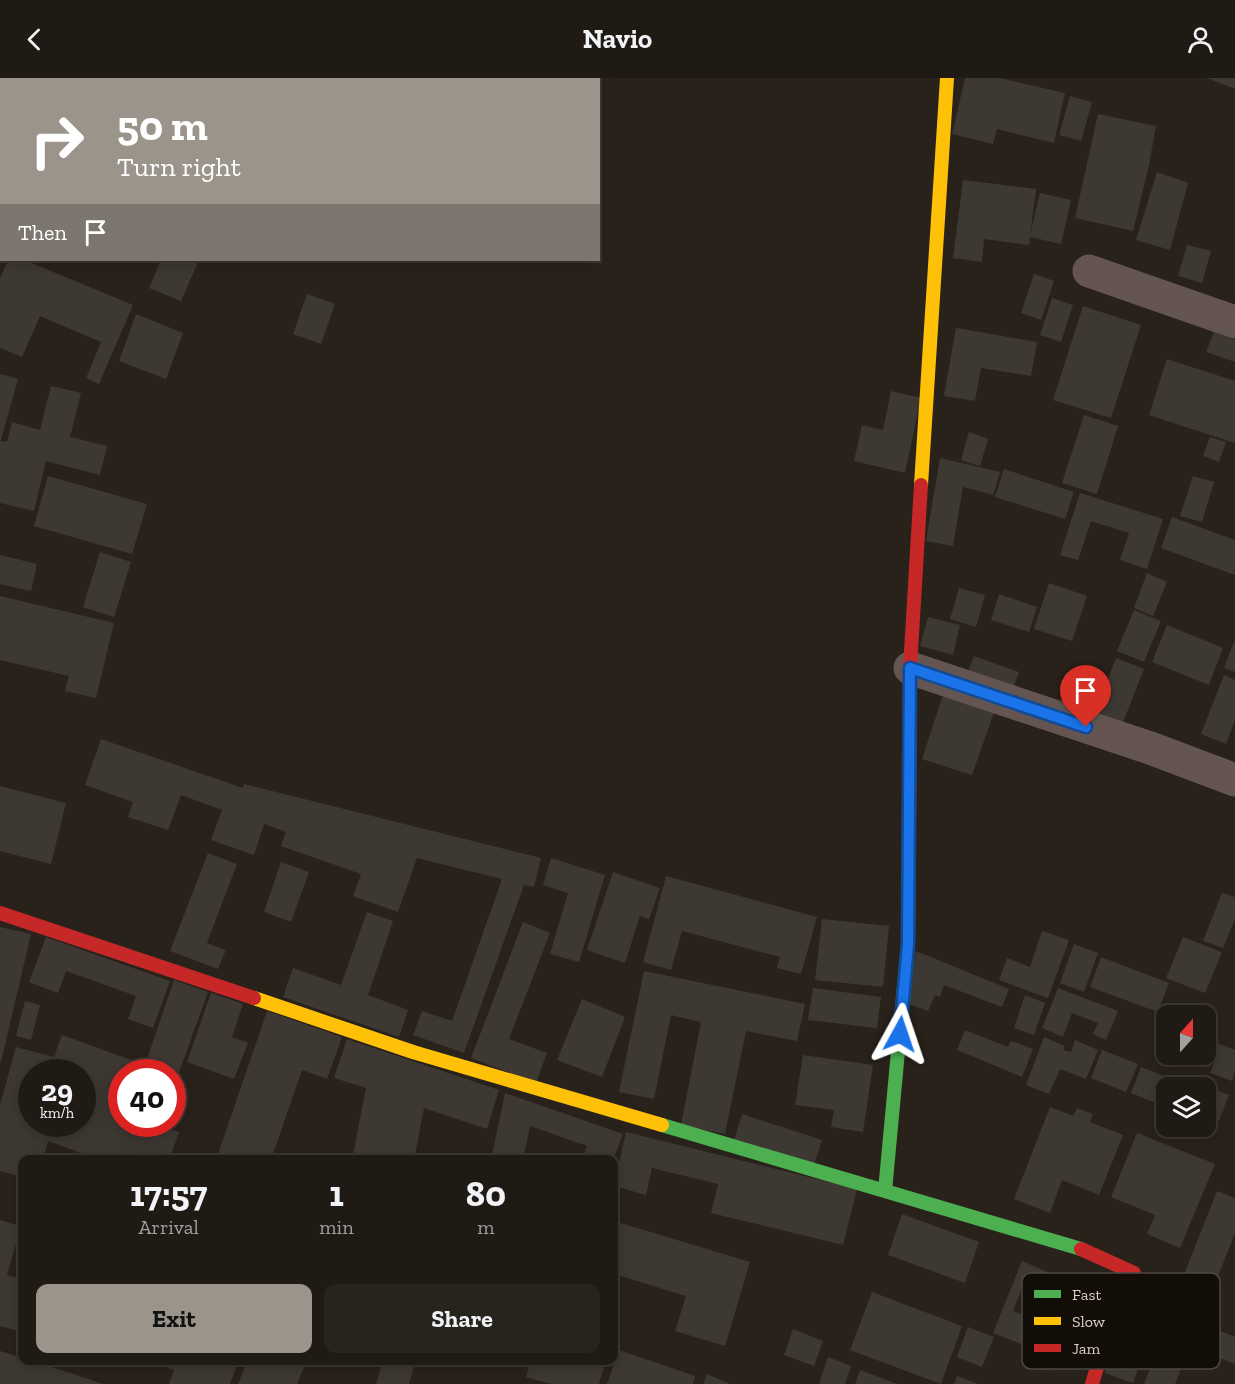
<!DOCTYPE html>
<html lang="en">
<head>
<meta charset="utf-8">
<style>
	:root { --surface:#1f1a14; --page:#27231d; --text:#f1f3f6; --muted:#a1a1a0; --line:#3c3834; --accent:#9b948b }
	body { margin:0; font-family:"Zilla Slab",serif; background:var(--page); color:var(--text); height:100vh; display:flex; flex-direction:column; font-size:22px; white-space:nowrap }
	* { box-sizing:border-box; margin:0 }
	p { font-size:20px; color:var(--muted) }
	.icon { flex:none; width:33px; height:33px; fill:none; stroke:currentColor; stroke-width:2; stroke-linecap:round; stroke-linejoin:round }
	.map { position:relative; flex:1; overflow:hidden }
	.panel { position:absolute; left:18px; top:1077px; width:600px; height:210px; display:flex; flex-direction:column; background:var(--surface); border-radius:12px; box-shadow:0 3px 15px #0003,0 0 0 2px var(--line) }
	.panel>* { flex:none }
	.banner { position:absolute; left:0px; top:0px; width:600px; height:183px; box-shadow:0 3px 15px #0003,0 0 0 2px var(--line); background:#9b948b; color:#fff; overflow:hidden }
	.needle { width:39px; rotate:21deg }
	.buttons { position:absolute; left:1156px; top:927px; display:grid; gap:12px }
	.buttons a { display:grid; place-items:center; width:60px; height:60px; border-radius:12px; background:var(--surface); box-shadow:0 3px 15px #0003,0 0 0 2px var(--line); font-size:30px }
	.speed { position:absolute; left:18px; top:981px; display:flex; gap:12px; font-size:30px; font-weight:700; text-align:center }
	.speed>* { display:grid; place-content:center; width:78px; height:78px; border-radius:50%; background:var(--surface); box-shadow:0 3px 15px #0003,0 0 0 2px var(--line); line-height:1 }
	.speed small { font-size:15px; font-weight:400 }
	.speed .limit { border:9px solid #d22; background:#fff; color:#111 }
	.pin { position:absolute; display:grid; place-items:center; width:51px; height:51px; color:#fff; margin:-62px -26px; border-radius:50% 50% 50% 0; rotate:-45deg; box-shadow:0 0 6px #0007 }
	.pin .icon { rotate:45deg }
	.me { position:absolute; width:66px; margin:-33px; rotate:5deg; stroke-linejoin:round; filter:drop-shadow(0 0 4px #0008) }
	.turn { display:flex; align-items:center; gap:21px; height:126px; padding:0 18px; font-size:27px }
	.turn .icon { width:78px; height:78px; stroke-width:2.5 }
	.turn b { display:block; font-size:42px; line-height:51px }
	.then { display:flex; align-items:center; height:57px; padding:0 18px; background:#0003; gap:12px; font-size:22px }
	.eta { display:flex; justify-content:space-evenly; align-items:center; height:102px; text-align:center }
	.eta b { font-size:36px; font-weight:700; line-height:42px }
	.primary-button { display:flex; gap:12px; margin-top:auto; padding:12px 18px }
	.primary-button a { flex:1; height:69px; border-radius:12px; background:var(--accent); color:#111; font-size:24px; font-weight:700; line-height:69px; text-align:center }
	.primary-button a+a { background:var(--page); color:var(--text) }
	header { display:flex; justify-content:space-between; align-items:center; height:78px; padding:0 18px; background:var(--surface); font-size:27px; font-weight:700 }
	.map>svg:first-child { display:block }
</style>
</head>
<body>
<header><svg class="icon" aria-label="back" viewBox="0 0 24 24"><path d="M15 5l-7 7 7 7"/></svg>Navio<svg class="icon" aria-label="person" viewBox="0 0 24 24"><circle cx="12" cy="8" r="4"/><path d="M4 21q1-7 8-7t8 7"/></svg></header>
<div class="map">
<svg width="1235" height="1306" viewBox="0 0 1235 1306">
	<rect width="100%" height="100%" fill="#29221b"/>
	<path fill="#3e3833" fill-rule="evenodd" d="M 965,0 L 999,0 L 1065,15 L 1054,65 L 997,51 L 993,66 L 952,56 Z
		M 1207,0 L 1235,0 L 1235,11 Z
		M 1070,18 L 1092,24 L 1081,63 L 1059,57 Z
		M 1098,36 L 1156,48 L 1149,87 L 1133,153 L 1075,140 Z
		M 1157,94 L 1188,105 L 1170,172 L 1136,162 Z
		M 963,102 L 1036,111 L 1030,157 L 1040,115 L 1071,122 L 1061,166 L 1030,159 L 1029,167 L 984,161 L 982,184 L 953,180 Z
		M 1187,167 L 1211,173 L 1202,205 L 1178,198 Z
		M 8,182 L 24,182 L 133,227 L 99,306 L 86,300 L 101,264 L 40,238 L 22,279 L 0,270 L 0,200 Z
		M 161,182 L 199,182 L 181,223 L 149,210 Z
		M 1034,196 L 1054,203 L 1041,242 L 1021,235 Z
		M 307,216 L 335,226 L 321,266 L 293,256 Z
		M 1052,220 L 1073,227 L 1061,264 L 1040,257 Z
		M 1083,228 L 1141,247 L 1111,340 L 1053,322 Z
		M 136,236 L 183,255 L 166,301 L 119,283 Z
		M 956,250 L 1037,264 L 1031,298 L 981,290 L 975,323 L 944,318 Z
		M 1214,254 L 1235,262 L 1235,284 L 1206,274 Z
		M 1167,281 L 1235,303 L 1235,365 L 1149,337 Z
		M 0,296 L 18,301 L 1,362 L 0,362 Z
		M 51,308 L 81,315 L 70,359 L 107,368 L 100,397 L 46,383 L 34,433 L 0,425 L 0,363 L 7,364 L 12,344 L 40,352 Z
		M 891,313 L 921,320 L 905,395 L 854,383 L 862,347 L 883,352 Z
		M 1084,337 L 1118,348 L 1097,416 L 1062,405 Z
		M 969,354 L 988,361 L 980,388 L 961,382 Z
		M 1210,359 L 1226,364 L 1219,384 L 1203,378 Z
		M 940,380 L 1000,394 L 993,417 L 963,409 L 953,468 L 926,463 Z
		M 1004,391 L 1074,414 L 1065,441 L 995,419 Z
		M 48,398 L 147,426 L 132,476 L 34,448 Z
		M 1193,398 L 1214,404 L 1202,444 L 1180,438 Z
		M 1080,415 L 1163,441 L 1147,491 L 1120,482 L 1129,455 L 1091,443 L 1078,482 L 1060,477 Z
		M 1172,439 L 1235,462 L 1235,497 L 1161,470 Z
		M 100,474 L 131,484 L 114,539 L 83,529 Z
		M 0,477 L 37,486 L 31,513 L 0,506 Z
		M 1147,495 L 1167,504 L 1153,538 L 1134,530 Z
		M 1049,505 L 1087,518 L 1072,563 L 1034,551 Z
		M 959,510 L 985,517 L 976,549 L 950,541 Z
		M 999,516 L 1037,529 L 1029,554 L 991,542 Z
		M 0,518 L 114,545 L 96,620 L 65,613 L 69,598 L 0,582 Z
		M 1134,532 L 1161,543 L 1144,584 L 1117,573 Z
		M 928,539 L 960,547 L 953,577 L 920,568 Z
		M 1167,547 L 1223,570 L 1209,607 L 1152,584 Z
		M 1235,561 L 1235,594 L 1224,590 Z
		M 974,578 L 1019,594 L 1011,616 L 966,599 Z
		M 1116,580 L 1144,591 L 1120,652 L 1073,635 L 1079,621 L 1097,628 Z
		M 1224,597 L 1235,602 L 1235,642 L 1226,666 L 1201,656 Z
		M 944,614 L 995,632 L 972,697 L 922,681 Z
		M 101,661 L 243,710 L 244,706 L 541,780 L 534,809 L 524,807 L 464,975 L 413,957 L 422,933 L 452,943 L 502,801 L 417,780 L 398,834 L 353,818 L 361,796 L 281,768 L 286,754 L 264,746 L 254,777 L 211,762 L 222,732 L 181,717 L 168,752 L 128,739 L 133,724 L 85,707 Z
		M 0,708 L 66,725 L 51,786 L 0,773 Z
		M 208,775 L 237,786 L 207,865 L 226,872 L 218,891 L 170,873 Z
		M 551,780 L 605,797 L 579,884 L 550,876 L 568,815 L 543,807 Z
		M 281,784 L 309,794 L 291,844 L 264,834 Z
		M 613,794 L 660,810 L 649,841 L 640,838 L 625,885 L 587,872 Z
		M 666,798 L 817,839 L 801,896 L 777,890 L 780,879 L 682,853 L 671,892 L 643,884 Z
		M 1222,815 L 1235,819 L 1235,841 L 1223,870 L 1203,863 Z
		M 367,834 L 393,843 L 368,917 L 408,932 L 399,959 L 283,919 L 293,890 L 341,907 Z
		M 822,841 L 889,848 L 883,909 L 815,902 Z
		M 523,844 L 550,855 L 509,961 L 547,975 L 536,1005 L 471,980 Z
		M 0,849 L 31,856 L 1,984 L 0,984 Z
		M 1042,853 L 1069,862 L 1048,920 L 999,902 L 1007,880 L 1030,889 Z
		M 46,859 L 170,903 L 153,950 L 128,941 L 136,918 L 66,893 L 58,915 L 29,904 Z
		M 1183,859 L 1222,874 L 1205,915 L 1166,900 Z
		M 1074,866 L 1098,875 L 1084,914 L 1060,905 Z
		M 916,873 L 1009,911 L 1002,929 L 944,907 L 940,919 L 935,917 L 928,933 L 906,925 Z
		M 1101,879 L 1169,905 L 1158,934 L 1090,909 Z
		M 644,893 L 805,926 L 797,963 L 746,953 L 725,1056 L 681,1047 L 701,944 L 671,937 L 654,1021 L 619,1014 Z
		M 174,902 L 208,914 L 173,1011 L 172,994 L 122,994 L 122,1046 L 161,1046 L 160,1048 L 179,1054 L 169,1082 L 100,1082 L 48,1063 L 43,1082 L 22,1082 L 22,1099 L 0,1093 L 0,1027 L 16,969 L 54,979 L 62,957 L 145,987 ZM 32,994 L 82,994 L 82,1046 L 32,1046 Z
		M 813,910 L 881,919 L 877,950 L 808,942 Z
		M 1058,910 L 1118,933 L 1106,962 L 1093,956 L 1098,945 L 1072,935 L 1063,959 L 1042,950 Z
		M 211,915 L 243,926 L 232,959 L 248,965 L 234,1001 L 187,984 Z
		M 1025,917 L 1045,925 L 1034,957 L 1014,950 Z
		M 582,921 L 625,939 L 602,999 L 557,982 Z
		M 25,923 L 40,927 L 31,962 L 16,958 Z
		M 267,933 L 342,959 L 327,1001 L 302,992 L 271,1082 L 216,1082 Z
		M 965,952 L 1008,969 L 1011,963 L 1033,971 L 1022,999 L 957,972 Z
		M 1044,959 L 1065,968 L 1063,972 L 1071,974 L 1075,962 L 1098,972 L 1086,1001 L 1060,991 L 1049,1016 L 1026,1007 Z
		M 347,961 L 499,1012 L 487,1051 L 424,1030 L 414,1082 L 352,1082 L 366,1010 L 334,1000 Z
		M 1207,961 L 1235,972 L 1235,994 L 1232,1003 L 1210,995 L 1216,981 L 1206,978 Z
		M 1102,972 L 1138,986 L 1126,1014 L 1091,1000 Z
		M 803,977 L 873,987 L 863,1054 L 831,1049 L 834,1032 L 795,1027 Z
		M 1141,989 L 1167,999 L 1156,1025 L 1131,1015 Z
		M 1194,1003 L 1229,1017 L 1219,1043 L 1206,1037 L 1206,1010 L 1191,1010 Z
		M 505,1015 L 623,1056 L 613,1082 L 582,1082 L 587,1068 L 530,1048 L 523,1082 L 491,1082 Z
		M 1050,1029 L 1073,1038 L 1077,1030 L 1093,1036 L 1090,1044 L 1123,1057 L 1099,1117 L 1062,1102 L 1050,1135 L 1014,1121 Z
		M 742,1036 L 822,1062 L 814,1087 L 734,1062 Z
		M 626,1054 L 857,1111 L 843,1167 L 711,1135 L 718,1106 L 652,1090 L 646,1117 L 614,1108 Z
		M 1137,1055 L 1215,1086 L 1180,1170 L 1147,1156 L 1155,1137 L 1111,1119 Z
		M 1217,1113 L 1235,1120 L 1235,1155 L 1215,1206 L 1185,1194 Z
		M 902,1136 L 979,1164 L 965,1205 L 888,1177 Z
		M 0,1142 L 21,1148 L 7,1197 L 22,1201 L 22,1254 L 0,1248 Z
		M 614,1143 L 750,1184 L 725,1268 L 675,1253 L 686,1218 L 614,1196 Z
		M 1022,1183 L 1050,1195 L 1041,1218 L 1022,1210 L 1013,1233 L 1021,1236 L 1024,1229 L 1035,1233 L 1021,1266 L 993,1255 Z
		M 1057,1194 L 1083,1204 L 1049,1293 L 1023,1283 L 1041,1236 L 1054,1241 L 1061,1224 L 1048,1219 Z
		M 872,1214 L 962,1248 L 941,1306 L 850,1272 Z
		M 1132,1223 L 1159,1233 L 1133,1305 L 1105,1295 Z
		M 1172,1235 L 1199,1246 L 1175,1306 L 1144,1306 Z
		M 968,1249 L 994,1259 L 982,1289 L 957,1279 Z
		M 793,1251 L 823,1263 L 814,1288 L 784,1277 Z
		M 1220,1253 L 1235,1259 L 1235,1286 L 1210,1276 Z
		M 619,1272 L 695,1298 L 693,1306 L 607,1306 Z
		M 0,1273 L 22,1280 L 22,1282 L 31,1282 L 103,1306 L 0,1306 Z
		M 828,1279 L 851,1288 L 845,1306 L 819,1306 Z
		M 149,1282 L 239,1282 L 230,1306 L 169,1306 L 174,1292 Z
		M 248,1282 L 307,1282 L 297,1306 L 238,1306 Z
		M 383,1282 L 416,1282 L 409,1306 L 376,1306 Z
		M 531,1282 L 606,1282 L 599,1306 L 551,1306 L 526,1299 Z
		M 860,1292 L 897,1306 L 855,1306 Z
		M 707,1296 L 730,1306 L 703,1306 Z
		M 957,1298 L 978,1306 L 954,1306 Z"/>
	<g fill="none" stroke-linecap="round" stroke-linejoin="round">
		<path stroke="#645553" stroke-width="33" d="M 20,2 L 20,0
			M 0,50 L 2,46
			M 1089,193 L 1235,244
			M 910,590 L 1153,671 L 1235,702"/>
		<path stroke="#4caf50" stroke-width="14" d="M 662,1047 L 1081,1171
			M 885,1113 L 908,866 L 909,759"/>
		<path stroke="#ffc107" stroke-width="14" d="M 921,407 L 947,0
			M 254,920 L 413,974 L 662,1047"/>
		<path stroke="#c62828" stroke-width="14" d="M 909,759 L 910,590 L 921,407
			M 0,835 L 254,920
			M 1081,1171 L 1134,1195 L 1104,1266 L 1092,1306"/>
	</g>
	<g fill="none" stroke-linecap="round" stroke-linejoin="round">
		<defs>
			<path id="route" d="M 900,956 L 908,866 L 910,590 L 1086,649"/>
		</defs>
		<use href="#route" stroke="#114b97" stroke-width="15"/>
		<use href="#route" stroke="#1a73e8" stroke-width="10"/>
	</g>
	<rect x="1022" y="1195" width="198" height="96" rx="9" fill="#130d08" stroke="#4e4842" stroke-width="1.5"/>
	<rect x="1034" y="1212" width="27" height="8" fill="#4caf50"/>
	<rect x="1034" y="1239" width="27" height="8" fill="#ffc107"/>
	<rect x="1034" y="1266" width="27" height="8" fill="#c62828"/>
	<g font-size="16" fill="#d9d1c8">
		<text x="1072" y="1222">Fast</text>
		<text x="1072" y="1249">Slow</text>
		<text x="1072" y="1276">Jam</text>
	</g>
</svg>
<div class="buttons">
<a><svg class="needle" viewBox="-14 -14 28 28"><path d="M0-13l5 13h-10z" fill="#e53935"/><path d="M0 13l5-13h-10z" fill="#a1a1a0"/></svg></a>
<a><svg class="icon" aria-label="layers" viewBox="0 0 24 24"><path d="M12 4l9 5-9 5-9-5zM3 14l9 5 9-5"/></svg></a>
</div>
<div class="speed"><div>29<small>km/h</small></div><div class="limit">40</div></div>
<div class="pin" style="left:1086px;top:649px;background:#d93025"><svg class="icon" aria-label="arrive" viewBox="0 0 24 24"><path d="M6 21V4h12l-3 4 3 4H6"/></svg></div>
<svg class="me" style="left:900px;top:956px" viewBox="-20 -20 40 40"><path d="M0-17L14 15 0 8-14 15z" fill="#1a73e8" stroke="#fff" stroke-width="4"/></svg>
<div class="banner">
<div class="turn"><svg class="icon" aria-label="right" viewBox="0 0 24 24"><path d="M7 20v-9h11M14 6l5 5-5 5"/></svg><div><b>50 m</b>Turn right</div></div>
<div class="then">Then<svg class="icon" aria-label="arrive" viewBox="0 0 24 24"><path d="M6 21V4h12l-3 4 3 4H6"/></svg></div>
</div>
<section class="panel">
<div class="eta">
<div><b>17:57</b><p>Arrival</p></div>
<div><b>1</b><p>min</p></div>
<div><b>80</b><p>m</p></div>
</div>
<div class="primary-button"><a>Exit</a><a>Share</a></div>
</section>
</div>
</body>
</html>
